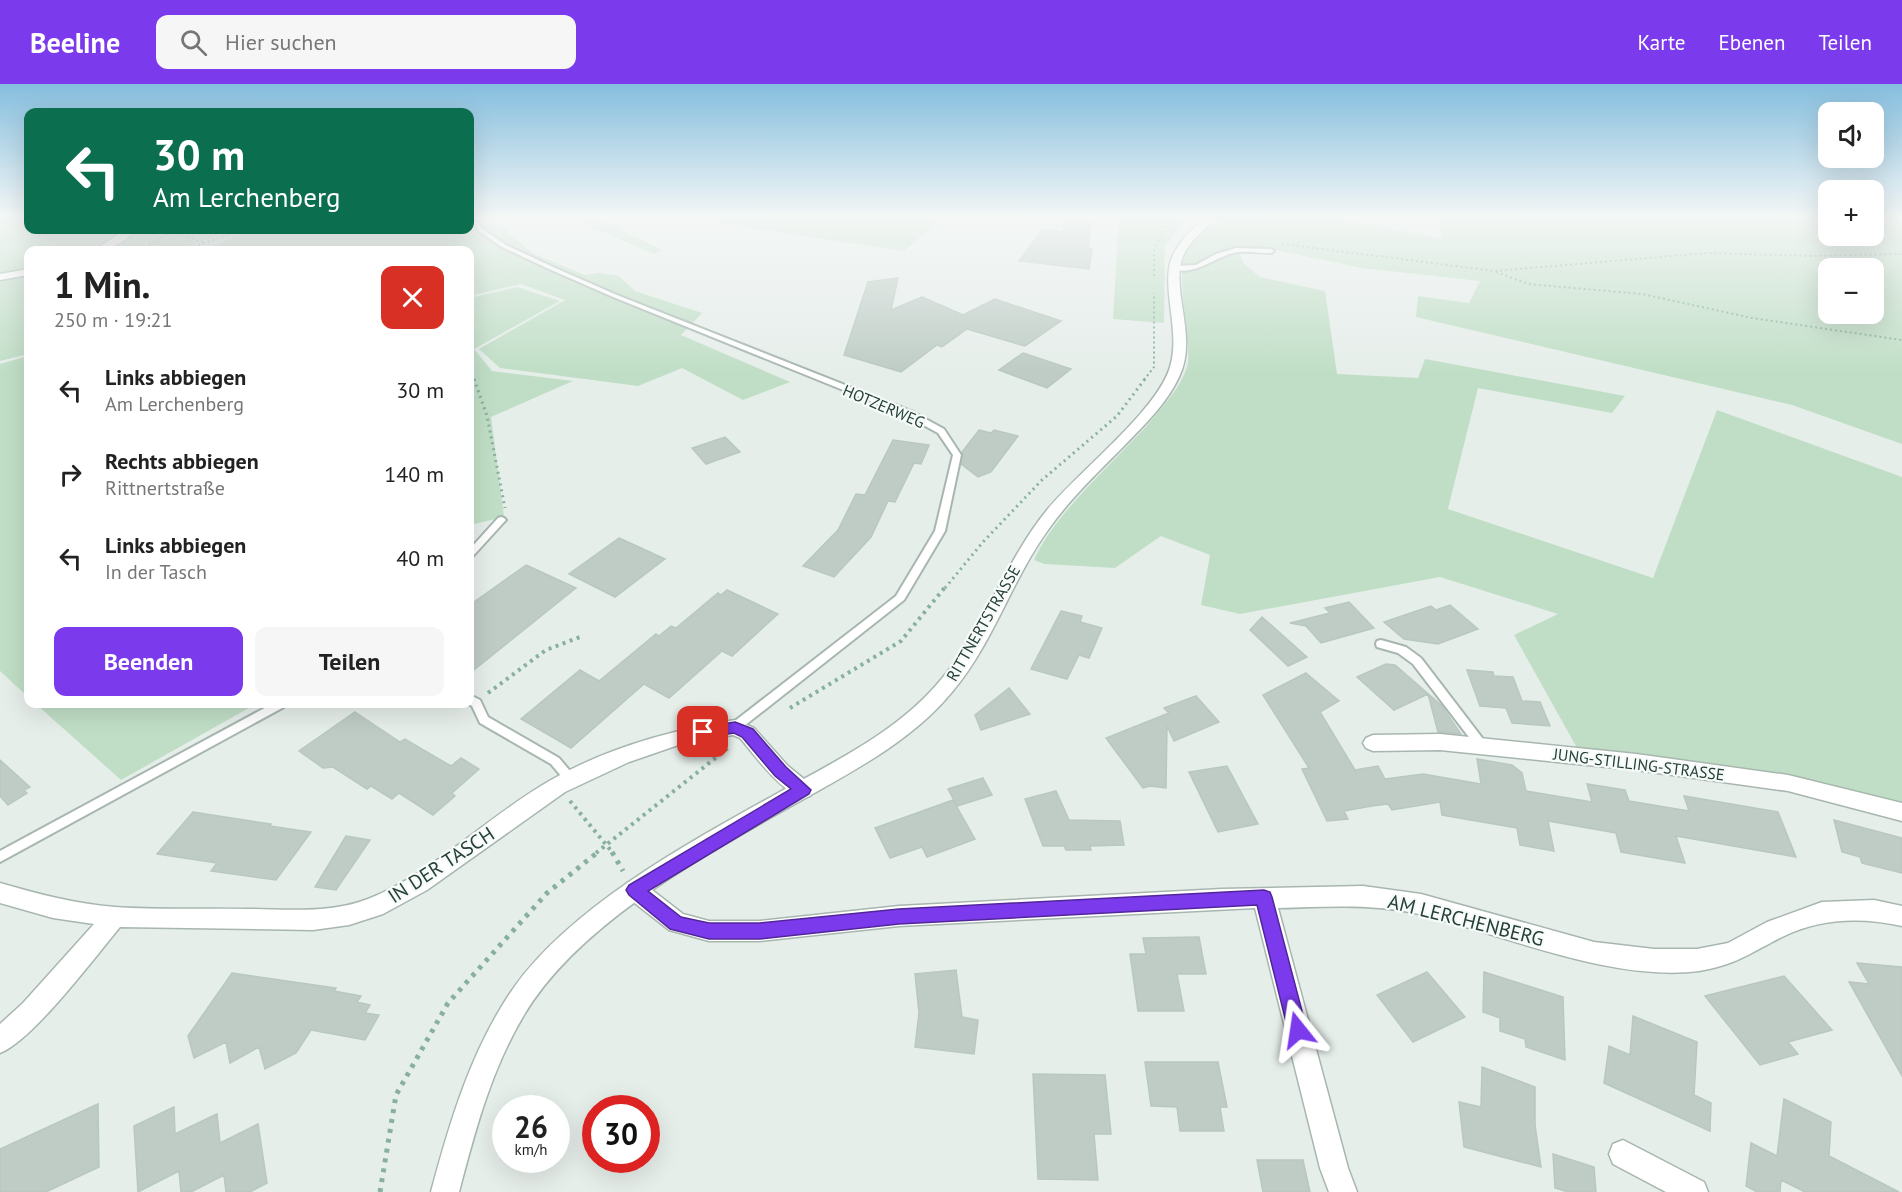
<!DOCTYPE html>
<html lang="de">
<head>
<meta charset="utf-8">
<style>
	:root { --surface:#fff; --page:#f6f6f6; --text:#222; --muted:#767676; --accent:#7c3aed }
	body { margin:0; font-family:"PT Sans",sans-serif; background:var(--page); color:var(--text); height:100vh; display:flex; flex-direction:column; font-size:22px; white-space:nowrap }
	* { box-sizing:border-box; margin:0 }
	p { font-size:20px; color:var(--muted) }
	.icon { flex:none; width:33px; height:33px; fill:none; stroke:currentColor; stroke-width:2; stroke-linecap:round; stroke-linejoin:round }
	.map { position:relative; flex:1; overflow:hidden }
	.panel { position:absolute; left:24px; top:162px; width:450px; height:462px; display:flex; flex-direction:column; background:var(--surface); border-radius:12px; box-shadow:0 6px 24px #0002 }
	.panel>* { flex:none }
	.guide { position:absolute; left:24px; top:24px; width:450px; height:126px; border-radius:12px; box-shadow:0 6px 24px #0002; background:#0b6e4f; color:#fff; overflow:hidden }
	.tools { position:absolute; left:1818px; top:18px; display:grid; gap:12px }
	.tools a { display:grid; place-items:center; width:66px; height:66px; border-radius:12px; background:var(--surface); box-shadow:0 6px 24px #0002; font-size:30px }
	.speed { position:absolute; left:492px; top:1011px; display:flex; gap:12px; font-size:30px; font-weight:700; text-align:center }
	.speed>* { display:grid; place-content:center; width:78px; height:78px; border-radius:50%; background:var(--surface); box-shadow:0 6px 24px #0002; line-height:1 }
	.speed small { font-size:15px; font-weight:400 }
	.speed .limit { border:9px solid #d22; background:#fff; color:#111 }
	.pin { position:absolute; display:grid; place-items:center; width:51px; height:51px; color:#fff; margin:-26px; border-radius:12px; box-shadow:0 3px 9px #0006 }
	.me { position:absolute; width:66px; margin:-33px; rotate:345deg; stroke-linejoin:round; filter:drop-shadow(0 0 4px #0008) }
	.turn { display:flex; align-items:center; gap:21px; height:126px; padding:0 30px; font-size:27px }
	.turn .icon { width:78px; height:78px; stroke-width:2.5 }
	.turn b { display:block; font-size:42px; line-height:51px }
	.round { display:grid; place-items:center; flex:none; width:63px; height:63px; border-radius:12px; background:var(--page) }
	.overview { display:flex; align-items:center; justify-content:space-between; height:102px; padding:0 30px }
	h1 { font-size:36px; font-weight:700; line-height:45px }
	.button { display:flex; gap:12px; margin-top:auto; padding:12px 30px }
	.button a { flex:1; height:69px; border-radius:12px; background:var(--accent); color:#fff; font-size:24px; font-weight:700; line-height:69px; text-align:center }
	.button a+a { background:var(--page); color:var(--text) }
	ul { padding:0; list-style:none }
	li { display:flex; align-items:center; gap:18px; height:84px; padding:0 30px }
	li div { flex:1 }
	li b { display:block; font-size:22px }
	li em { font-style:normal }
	header { display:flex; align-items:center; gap:36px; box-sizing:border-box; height:84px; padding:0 30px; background:var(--accent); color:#fff }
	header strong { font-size:28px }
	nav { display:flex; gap:33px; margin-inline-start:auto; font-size:21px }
	.search { width:420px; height:54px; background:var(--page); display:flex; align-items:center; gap:15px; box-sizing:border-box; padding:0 21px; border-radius:12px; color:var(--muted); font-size:22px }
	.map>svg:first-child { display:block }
</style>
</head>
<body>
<header>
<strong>Beeline</strong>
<div class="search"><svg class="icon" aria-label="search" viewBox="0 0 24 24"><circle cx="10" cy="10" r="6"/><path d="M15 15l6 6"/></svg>Hier suchen</div>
<nav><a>Karte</a><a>Ebenen</a><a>Teilen</a></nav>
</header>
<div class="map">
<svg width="1902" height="1108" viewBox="0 0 1902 1108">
	<rect width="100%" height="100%" fill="#e6eeea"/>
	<path fill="#c0dec6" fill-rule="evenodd" d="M 0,133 L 28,133 L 28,146 L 231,146 L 178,166 L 28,166 L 28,270 L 0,277 Z
		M 575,133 L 596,133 L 662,166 L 654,170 L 590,143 Z
		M 678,133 L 944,133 L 904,167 Z
		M 1119,133 L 1177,133 L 1184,138 L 1165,162 L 1164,239 L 1113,235 Z
		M 1220,133 L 1335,133 L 1442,155 L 1437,133 L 1828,133 L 1828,152 L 1874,152 L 1874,133 L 1902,133 L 1902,360 L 1792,321 L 1416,233 L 1418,212 L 1469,219 L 1480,197 L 1362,184 L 1276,166 L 1237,164 L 1244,180 L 1260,193 L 1325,207 L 1337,290 L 1418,294 L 1425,275 L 1625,312 L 1612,329 L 1478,304 L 1448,425 L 1653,494 L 1717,326 L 1902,393 L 1902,722 L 1796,697 L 1577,664 L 1514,551 L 1558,530 L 1440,493 L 1240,530 L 1201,521 L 1210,471 L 1161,452 L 1115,484 L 1044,480 L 1034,476 C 1056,426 1119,375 1155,332 C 1167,317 1181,302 1187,283 C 1189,277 1188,270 1188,265 C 1188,236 1174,185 1189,160 C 1196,150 1211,141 1220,133 ZM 1828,184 L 1874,184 L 1874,230 L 1828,230 Z
		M 499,140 L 532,169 L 585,191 L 600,189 L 619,192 L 635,207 L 702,229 L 681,251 L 790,298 L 743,316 L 682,284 L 638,302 L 500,284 L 479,265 L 565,216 L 521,200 L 470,212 L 470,166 L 228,166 L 239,160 L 225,166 L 203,166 L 252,146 L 470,146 L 470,141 L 472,144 Z
		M 517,203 L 560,217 L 474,265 L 492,287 L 573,297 L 491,333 L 504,433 L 470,441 L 470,214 Z
		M 28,272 L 28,613 L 0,587 L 0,280 Z
		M 36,620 L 256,620 L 121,696 Z"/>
	<path fill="#beccc5" stroke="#b8c8c0" stroke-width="1.5" d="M 1066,133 L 1088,133 L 1087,139 L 1091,139 L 1088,165 L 1092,165 L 1089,185 L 1019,177 L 1043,145 L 1063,148 Z
		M 898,194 L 891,226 L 922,213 L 963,231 L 995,215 L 1061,237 L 1025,262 L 967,245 L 942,263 L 937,261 L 901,288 L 844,271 L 868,198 Z
		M 1023,269 L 1071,285 L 1047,304 L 999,286 Z
		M 979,346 L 991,349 L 994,346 L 1018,352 L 991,388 L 978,393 L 961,380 L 962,368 Z
		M 725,353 L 740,368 L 706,380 L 692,364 Z
		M 893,356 L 929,361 L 921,380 L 914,379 L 895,418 L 888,417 L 871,453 L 834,493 L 803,482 L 838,446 L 856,410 L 865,411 Z
		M 619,454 L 665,475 L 615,513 L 569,490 Z
		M 526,481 L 576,504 L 470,589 L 470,521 Z
		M 727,506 L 778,530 L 732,572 L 722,567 L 669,614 L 644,600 L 571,664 L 521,635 L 580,586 L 599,597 L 656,550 L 659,552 L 671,542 L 676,544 L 718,509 L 721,511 Z
		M 1349,518 L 1374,544 L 1321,559 L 1306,542 L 1290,539 L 1330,529 L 1325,524 Z
		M 1450,521 L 1478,545 L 1438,560 L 1404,555 L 1384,538 L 1431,522 L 1436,526 Z
		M 1061,527 L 1082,532 L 1080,538 L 1102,544 L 1089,574 L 1079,571 L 1067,595 L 1031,585 Z
		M 1262,533 L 1307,573 L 1288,582 L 1250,546 Z
		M 1386,580 L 1395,581 L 1441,621 L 1461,650 L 1438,648 L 1428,610 L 1394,626 L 1357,593 Z
		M 1467,586 L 1493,588 L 1494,592 L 1513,593 L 1522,617 L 1540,618 L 1550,642 L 1512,639 L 1506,624 L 1480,622 Z
		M 1306,589 L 1339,617 L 1320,628 L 1355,686 L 1378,682 L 1385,695 L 1423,690 L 1481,700 L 1477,675 L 1512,681 L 1522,689 L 1526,707 L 1592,718 L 1587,700 L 1625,706 L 1629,717 L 1689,727 L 1684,712 L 1778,728 L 1796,773 L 1676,752 L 1685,779 L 1621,768 L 1616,749 L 1548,737 L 1554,767 L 1520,761 L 1517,744 L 1442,731 L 1440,718 L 1392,726 L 1388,720 L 1372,722 L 1344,727 L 1348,735 L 1327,737 L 1302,685 L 1309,684 L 1263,611 Z
		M 1009,604 L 1030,630 L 981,646 L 975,631 Z
		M 1196,612 L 1219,638 L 1174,657 L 1167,642 L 1166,704 L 1150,702 L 1143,704 L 1106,654 L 1169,629 L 1164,624 Z
		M 355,628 L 400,658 L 405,655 L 451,682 L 461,674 L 479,685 L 452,709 L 455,712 L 433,731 L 399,709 L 392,715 L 371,702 L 367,705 L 333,683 L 323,684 L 299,667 Z
		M 0,676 L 30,703 L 24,706 L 27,709 L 8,721 L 0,712 Z
		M 1227,682 L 1258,740 L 1218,748 L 1189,688 Z
		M 983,694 L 992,711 L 957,722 L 948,705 Z
		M 1056,707 L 1069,736 L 1120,737 L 1124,761 L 1090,762 L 1091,766 L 1066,766 L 1064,762 L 1043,762 L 1025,715 Z
		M 953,716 L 975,755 L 927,773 L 922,763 L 890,774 L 875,744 Z
		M 193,728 L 271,740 L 270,742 L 311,748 L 276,796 L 211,787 L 217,779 L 157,770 Z
		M 1834,736 L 1902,754 L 1902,789 L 1862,779 L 1860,773 L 1842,768 Z
		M 346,752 L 370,756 L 336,806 L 315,803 Z
		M 1199,853 L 1206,890 L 1177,890 L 1184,927 L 1138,927 L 1130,870 L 1146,870 L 1143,854 Z
		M 1857,879 L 1902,883 L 1902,992 L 1849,898 L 1869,900 Z
		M 956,886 L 962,933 L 978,936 L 974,970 L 915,963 L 919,929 L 915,890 Z
		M 1427,888 L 1465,933 L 1413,958 L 1377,911 Z
		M 1484,888 L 1563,913 L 1565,976 L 1526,963 L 1525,955 L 1500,947 L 1500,934 L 1483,928 Z
		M 232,889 L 336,904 L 334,907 L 361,912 L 357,918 L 370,921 L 365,929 L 379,931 L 365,956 L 311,946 L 296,969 L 265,985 L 259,963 L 230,979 L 226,958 L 194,974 L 188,952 Z
		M 1784,892 L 1832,946 L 1788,958 L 1798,970 L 1760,981 L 1705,912 Z
		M 1633,932 L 1697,958 L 1694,1011 L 1711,1019 L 1710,1047 L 1604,999 L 1609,962 L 1630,971 Z
		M 1145,978 L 1218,978 L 1227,1023 L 1220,1023 L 1224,1047 L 1180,1047 L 1177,1023 L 1151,1022 Z
		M 1482,983 L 1535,1003 L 1535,1041 L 1541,1083 L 1464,1063 L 1459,1018 L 1481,1023 Z
		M 1033,990 L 1105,991 L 1111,1050 L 1094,1050 L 1098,1096 L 1038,1095 Z
		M 1784,1015 L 1831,1038 L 1829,1072 L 1899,1108 L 1805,1108 L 1781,1096 L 1780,1108 L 1757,1108 L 1746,1102 L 1751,1059 L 1777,1072 Z
		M 98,1020 L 99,1083 L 46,1108 L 0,1108 L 0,1065 Z
		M 174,1023 L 175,1050 L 217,1030 L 220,1059 L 258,1040 L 267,1099 L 250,1108 L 226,1108 L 224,1091 L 191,1108 L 181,1108 L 179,1087 L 138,1108 L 134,1042 Z
		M 1553,1070 L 1594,1083 L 1596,1108 L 1568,1108 L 1555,1104 Z
		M 1257,1076 L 1303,1076 L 1310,1108 L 1263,1108 Z"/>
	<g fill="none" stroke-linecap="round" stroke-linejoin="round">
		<defs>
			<path id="service" d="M 470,133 L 475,133 L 484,146 L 506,161 L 553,183 L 617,211 L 911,327 L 944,345 L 961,371 L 945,447 L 904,516 L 739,646 L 731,646 L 729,643 L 731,640 L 896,512 L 935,447 L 953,371 L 938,349 L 905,331 L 613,213 L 549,185 L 502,163 L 480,148 Z
				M 1236,164 L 1271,165 L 1274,167 L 1271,169 C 1259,169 1245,166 1233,169 C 1213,174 1192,194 1171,184 L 1174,182 L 1196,181 L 1216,170 Z
				M 501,433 L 504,434 L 506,436 L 504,438 L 473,472 L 470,473 L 470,465 L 498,434 Z
				M 1381,556 L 1406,563 L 1421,574 L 1486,659 L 1488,662 L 1486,665 L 1478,665 L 1413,580 L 1398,569 L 1377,563 L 1376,560 L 1377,557 Z
				M 470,611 L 480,616 L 488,633 L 559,674 L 575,693 L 577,696 L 575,699 L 571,701 L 567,699 L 551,680 L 480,639 L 472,622 L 468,620 Z
				M 272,620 L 286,620 L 284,623 L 0,778 L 0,767 Z"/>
			<path id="minor" d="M 124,146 L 135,146 C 124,159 112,166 95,166 Z
				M 28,185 L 28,191 L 0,196 L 0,190 Z
				M 735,636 L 754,644 L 788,682 L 810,700 L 813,706 L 810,712 C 788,719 754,670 740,654 L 733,651 L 687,658 L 629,678 L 565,708 L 427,806 L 383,830 L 349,841 L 313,846 L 120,843 C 95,873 32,957 0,969 L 0,940 L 23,919 L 94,840 L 53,834 L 0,819 L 0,799 C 38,810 76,820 115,823 C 159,826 203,824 247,825 C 287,825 330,830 368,815 C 434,789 489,731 551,696 C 607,664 671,646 735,636 Z
				M 1440,650 L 1636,670 L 1788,691 L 1902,719 L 1902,737 L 1788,707 L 1636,686 L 1440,666 L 1373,667 L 1366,664 L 1363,659 L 1366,654 L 1373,651 Z
				M 635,796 L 643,799 L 683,830 L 709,837 L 760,837 L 899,822 L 1222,805 L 1363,802 L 1421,810 L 1594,858 L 1654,865 L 1697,865 L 1728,859 L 1767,838 L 1822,818 L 1874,816 L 1902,822 L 1902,842 C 1861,833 1820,834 1782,853 C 1750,869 1736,881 1699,887 C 1612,898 1507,852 1423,831 C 1376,819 1326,823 1278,824 L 1348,1084 L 1357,1108 L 1329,1108 L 1320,1084 L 1255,824 L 899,842 L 760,857 L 709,857 L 669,846 L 627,813 L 624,806 L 627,799 Z
				M 1623,1056 L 1704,1098 L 1708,1108 L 1666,1108 L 1613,1080 L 1609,1070 L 1613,1060 Z"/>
			<path id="tertiary" d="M 1206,133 L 1217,133 C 1207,144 1194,153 1186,166 C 1166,200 1200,250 1179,293 C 1166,321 1143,342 1122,364 C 1096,390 1069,416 1048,446 C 1011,497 993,560 952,608 C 910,659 849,689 793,721 C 703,772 578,840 524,931 C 491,986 475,1047 459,1108 L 431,1108 C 450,1037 472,963 515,902 C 575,820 690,758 778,709 C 834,678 897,648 939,598 C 984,546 1004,479 1047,426 C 1079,387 1157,327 1170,283 C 1182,244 1157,197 1175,167 C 1183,153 1194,143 1206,133 Z"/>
		</defs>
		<use href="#service" stroke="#a8b6b0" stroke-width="4"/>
		<use href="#minor" stroke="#a8b6b0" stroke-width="3"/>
		<use href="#tertiary" stroke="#a8b6b0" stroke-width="3"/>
		<path stroke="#88b0a0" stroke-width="2" stroke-dasharray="2 3" stroke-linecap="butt" d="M 615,133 L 618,135
			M 173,148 L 205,159
			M 157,158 L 163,166
			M 1282,160 L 1495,187 L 1707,169 L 1814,172 L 1902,170
			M 140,166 L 175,146
			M 184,166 L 242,146
			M 1496,188 L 1528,200 L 1642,210 L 1752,234 L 1902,256
			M 1154,192 L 1154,167 L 1169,133
			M 470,285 L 474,296
			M 1144,296 L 1154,283 L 1154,209"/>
		<path stroke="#88b0a0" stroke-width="3" stroke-dasharray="2 4" stroke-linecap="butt" d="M 474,295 L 487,332 L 505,424
			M 945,504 L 983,458 L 1042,396 L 1117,332 L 1145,295"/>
		<path stroke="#88b0a0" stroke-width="4" stroke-dasharray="3 4.5" stroke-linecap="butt" d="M 488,609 L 546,566 L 580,553
			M 790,624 L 901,557 L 946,502
			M 570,717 L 613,769
			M 596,769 L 728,664"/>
		<path stroke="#88b0a0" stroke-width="5" stroke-dasharray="4 6" stroke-linecap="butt" d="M 612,768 L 623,787
			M 380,1108 L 396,1011 L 448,919 L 547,809 L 598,768"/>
		<use href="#service" fill="#fff" fill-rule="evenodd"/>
		<use href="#minor" fill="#fff" fill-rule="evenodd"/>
		<use href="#tertiary" fill="#fff" fill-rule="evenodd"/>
	</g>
	<linearGradient id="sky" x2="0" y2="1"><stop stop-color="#85bede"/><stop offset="0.46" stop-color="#f4f7f6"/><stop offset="1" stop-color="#f4f7f6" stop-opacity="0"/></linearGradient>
	<rect width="1902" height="288" fill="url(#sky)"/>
	<path fill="#7c3aed" stroke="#51269a" stroke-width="1.5" d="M 735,638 L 753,645 L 786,683 L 811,706 L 809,710 L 648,807 L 681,833 L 709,839 L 760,839 L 899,825 L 1264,806 L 1270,808 L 1272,813 L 1307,946 L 1304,952 L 1298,955 L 1291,952 L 1288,946 L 1257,821 L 899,840 L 760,855 L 709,855 L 670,845 L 629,811 L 626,806 L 629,801 L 791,705 L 775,692 L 742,653 L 734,649 L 703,654 L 697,652 L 695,648 L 697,644 Z"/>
	<g text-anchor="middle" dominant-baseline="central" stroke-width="4.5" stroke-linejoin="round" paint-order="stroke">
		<g font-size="16" fill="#254036" stroke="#f6faf8">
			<text transform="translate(884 322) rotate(23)">HOTZERWEG</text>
			<text transform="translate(983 539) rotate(-60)">RITTNERTSTRASSE</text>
			<text transform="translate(1639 680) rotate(7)">JUNG-STILLING-STRASSE</text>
		</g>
		<g font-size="20" fill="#254036" stroke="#f6faf8">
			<text transform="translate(441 781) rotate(-33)">IN DER TASCH</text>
			<text transform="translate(1466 836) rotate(14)">AM LERCHENBERG</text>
		</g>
	</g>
</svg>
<div class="tools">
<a><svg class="icon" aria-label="sound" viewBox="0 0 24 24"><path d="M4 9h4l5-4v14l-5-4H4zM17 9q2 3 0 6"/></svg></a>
<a>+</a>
<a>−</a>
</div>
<div class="speed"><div>26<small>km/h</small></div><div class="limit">30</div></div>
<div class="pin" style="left:703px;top:648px;background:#d93025"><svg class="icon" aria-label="arrive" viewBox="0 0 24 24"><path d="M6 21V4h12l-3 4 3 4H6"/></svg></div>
<svg class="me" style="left:1298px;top:946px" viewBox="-20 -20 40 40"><path d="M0-17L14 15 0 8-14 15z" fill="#7c3aed" stroke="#fff" stroke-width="4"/></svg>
<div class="guide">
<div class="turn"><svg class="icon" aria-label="left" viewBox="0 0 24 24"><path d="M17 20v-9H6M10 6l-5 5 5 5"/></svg><div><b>30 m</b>Am Lerchenberg</div></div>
</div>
<section class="panel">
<div class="overview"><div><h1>1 Min.</h1><p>250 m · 19:21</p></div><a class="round" style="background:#d93025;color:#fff"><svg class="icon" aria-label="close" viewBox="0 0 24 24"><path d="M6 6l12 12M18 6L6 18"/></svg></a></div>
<ul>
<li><svg class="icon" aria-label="left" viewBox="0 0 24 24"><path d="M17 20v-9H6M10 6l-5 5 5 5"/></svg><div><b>Links abbiegen</b><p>Am Lerchenberg</p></div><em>30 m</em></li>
<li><svg class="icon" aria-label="right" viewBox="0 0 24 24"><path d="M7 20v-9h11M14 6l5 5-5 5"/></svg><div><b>Rechts abbiegen</b><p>Rittnertstraße</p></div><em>140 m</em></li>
<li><svg class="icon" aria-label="left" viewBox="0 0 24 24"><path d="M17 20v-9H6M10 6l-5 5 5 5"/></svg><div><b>Links abbiegen</b><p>In der Tasch</p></div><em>40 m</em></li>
</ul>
<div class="button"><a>Beenden</a><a>Teilen</a></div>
</section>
</div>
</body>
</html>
